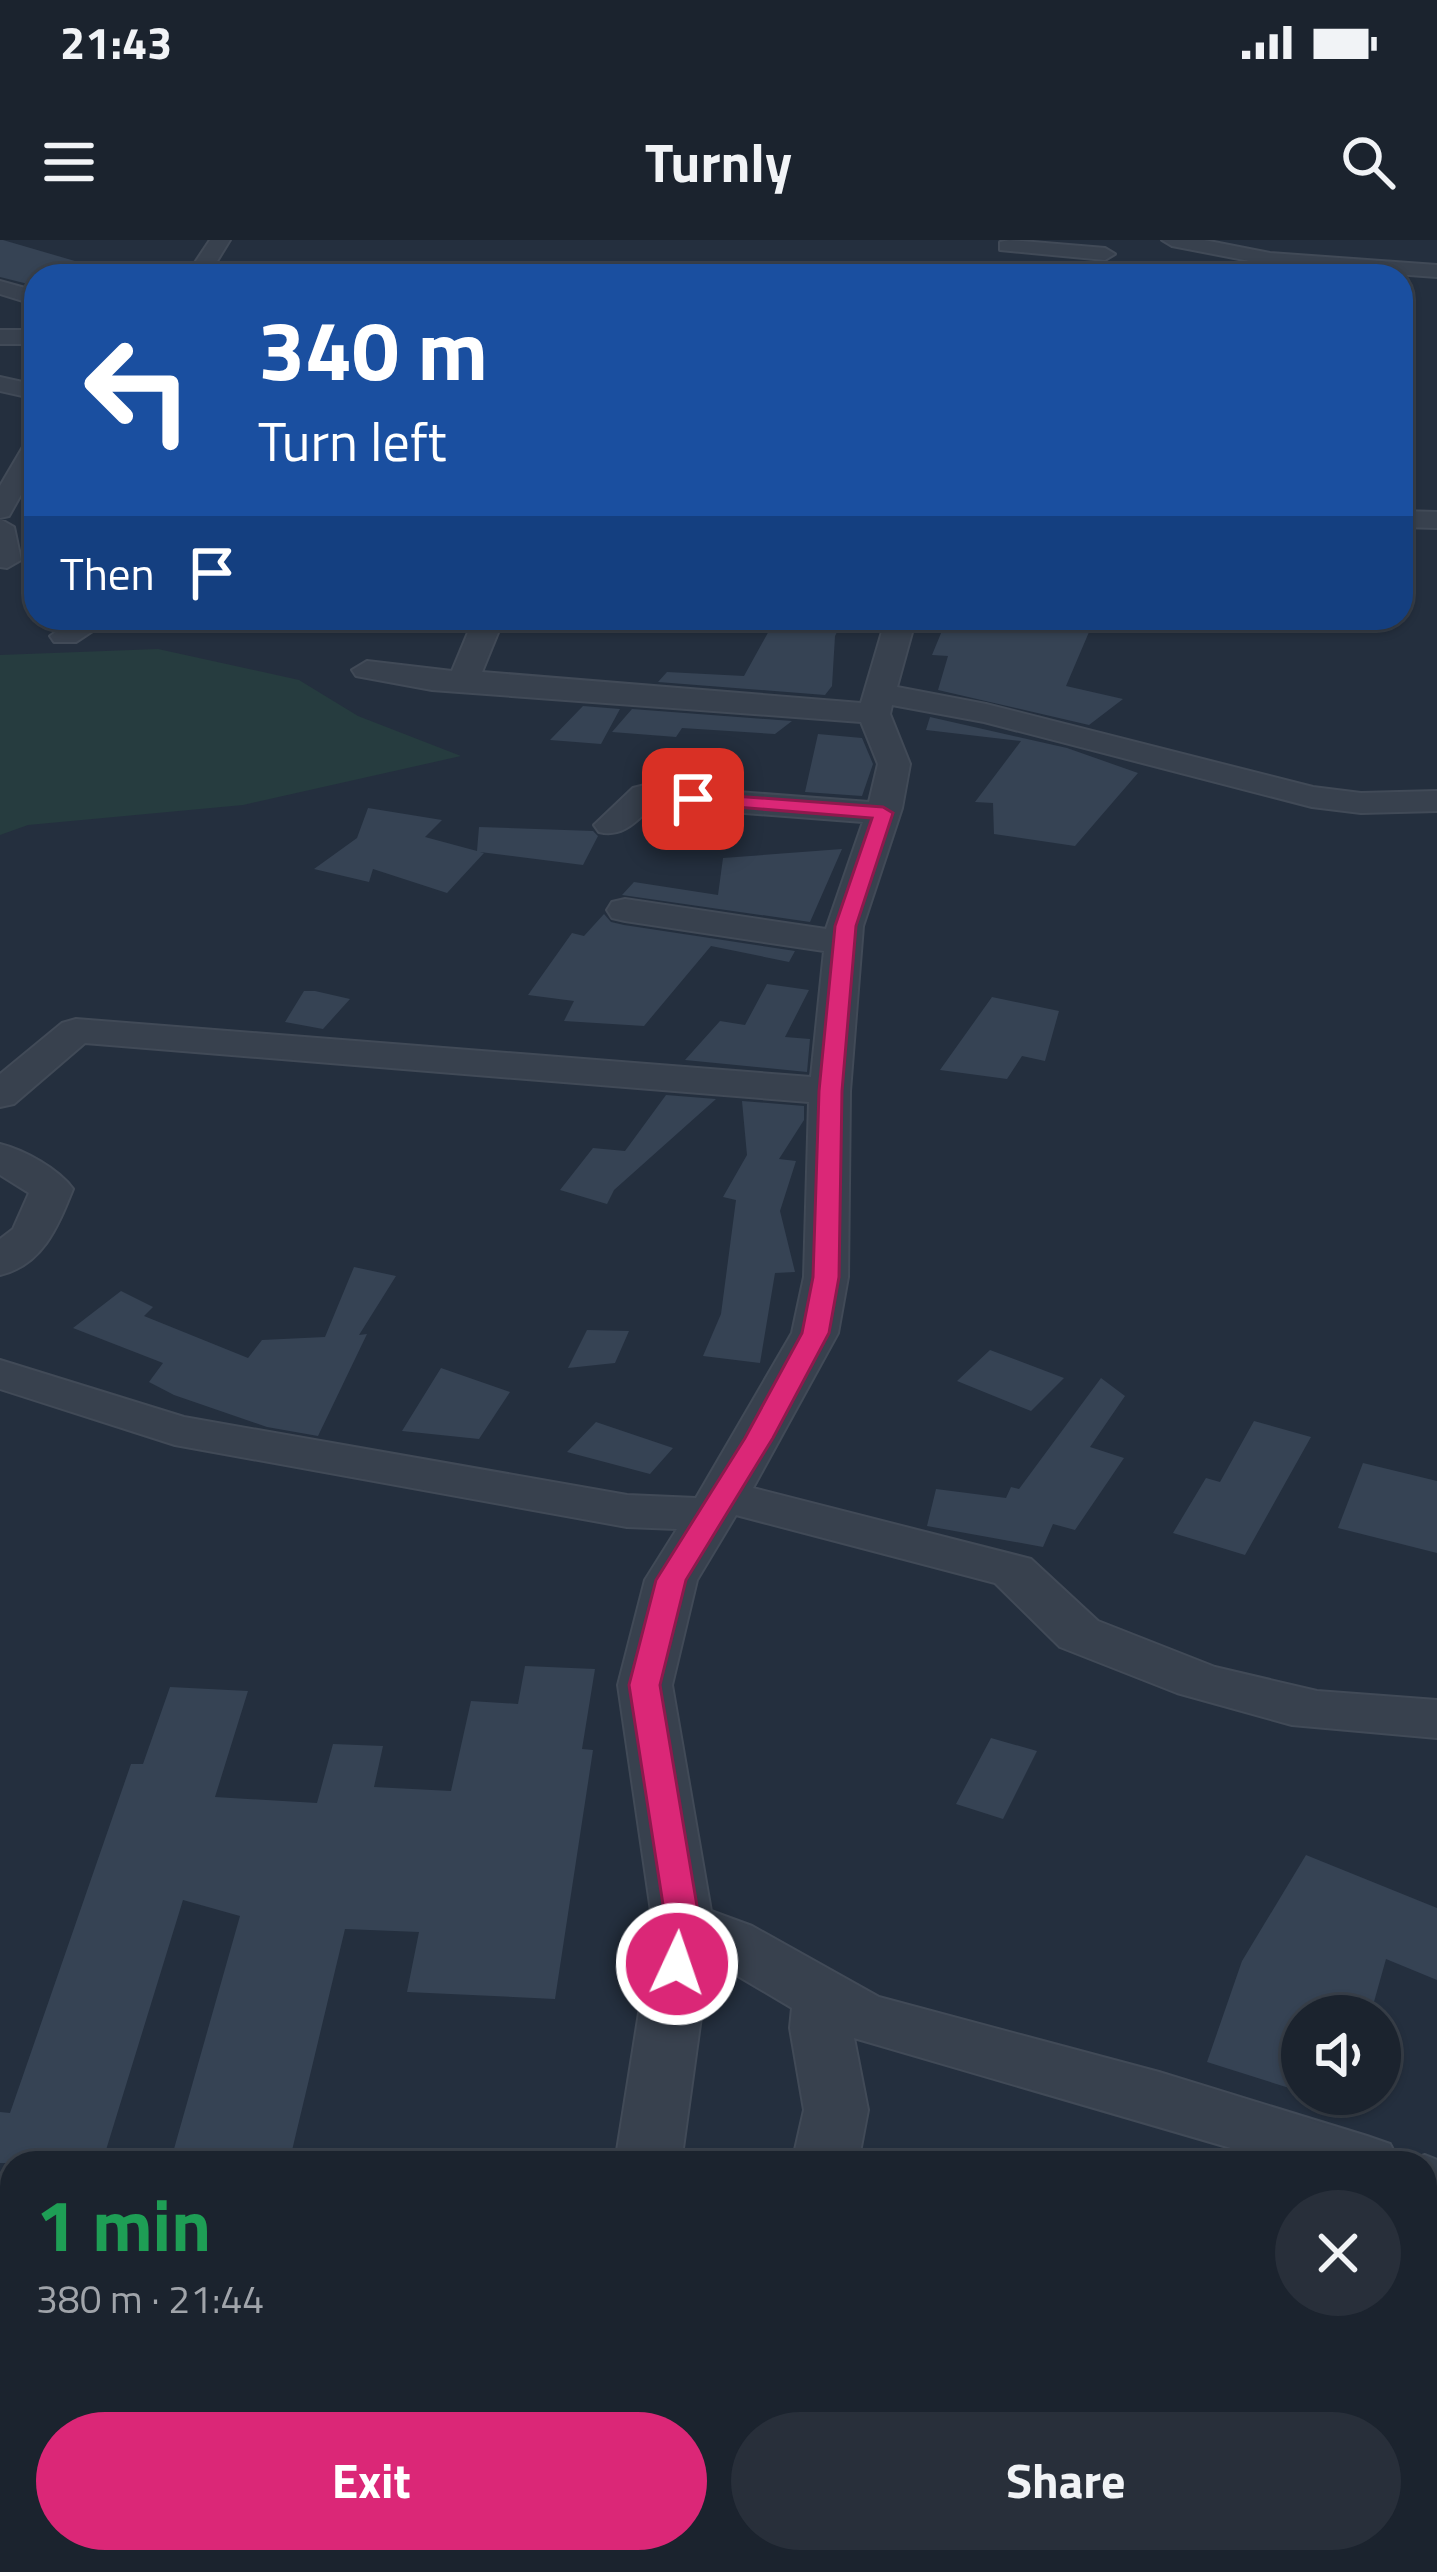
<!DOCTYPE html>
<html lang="en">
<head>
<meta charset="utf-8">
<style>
	:root { --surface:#1b232e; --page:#282f3a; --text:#f1f3f6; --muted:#a0a4aa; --line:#39404a; --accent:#db2777 }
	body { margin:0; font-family:"Titillium Web",sans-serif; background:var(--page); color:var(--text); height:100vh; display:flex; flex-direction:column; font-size:45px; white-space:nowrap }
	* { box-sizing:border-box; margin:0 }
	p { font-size:39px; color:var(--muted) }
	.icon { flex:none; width:66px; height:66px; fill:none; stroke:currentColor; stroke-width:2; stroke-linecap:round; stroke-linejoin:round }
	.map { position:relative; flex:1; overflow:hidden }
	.drawer { position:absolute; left:0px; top:1911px; width:1437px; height:423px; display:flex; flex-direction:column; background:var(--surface); border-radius:36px 36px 0 0; box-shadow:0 3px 9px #0004,0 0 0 3px var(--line) }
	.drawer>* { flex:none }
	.guide { position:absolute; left:24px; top:24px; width:1389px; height:366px; border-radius:36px; box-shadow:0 3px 9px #0004,0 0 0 3px var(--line); background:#1a4fa0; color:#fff; overflow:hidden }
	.buttons { position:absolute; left:1281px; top:1755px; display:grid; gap:24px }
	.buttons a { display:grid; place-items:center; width:120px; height:120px; border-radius:50%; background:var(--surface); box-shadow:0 3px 9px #0004,0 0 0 3px var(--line); font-size:60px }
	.pin { position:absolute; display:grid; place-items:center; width:102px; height:102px; color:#fff; margin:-51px; border-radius:24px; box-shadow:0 6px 18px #0006 }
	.me { position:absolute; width:132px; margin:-66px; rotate:3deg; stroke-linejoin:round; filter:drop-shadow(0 0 9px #0008) }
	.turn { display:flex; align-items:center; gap:42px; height:252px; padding:0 36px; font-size:54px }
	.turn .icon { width:156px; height:156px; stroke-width:2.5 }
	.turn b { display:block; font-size:84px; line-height:102px }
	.then { display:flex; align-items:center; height:114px; padding:0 36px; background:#0003; gap:24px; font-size:45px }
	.round { display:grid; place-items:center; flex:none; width:126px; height:126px; border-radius:63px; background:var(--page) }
	.overview { display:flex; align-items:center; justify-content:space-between; height:204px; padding:0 36px }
	h1 { font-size:72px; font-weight:700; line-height:90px; color:#1e9e55 }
	.primary-button { display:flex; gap:24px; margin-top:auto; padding:24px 36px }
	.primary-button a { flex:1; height:138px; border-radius:72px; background:var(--accent); color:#fff; font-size:48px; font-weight:700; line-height:138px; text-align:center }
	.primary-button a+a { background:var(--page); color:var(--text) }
	.status { display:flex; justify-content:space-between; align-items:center; height:84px; padding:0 60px; background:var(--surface); direction:ltr }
	.status svg { height:33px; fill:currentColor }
	header { display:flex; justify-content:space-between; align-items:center; height:156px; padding:0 36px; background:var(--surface); font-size:54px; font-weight:700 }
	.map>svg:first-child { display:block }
</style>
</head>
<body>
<div class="status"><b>21:43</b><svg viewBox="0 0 49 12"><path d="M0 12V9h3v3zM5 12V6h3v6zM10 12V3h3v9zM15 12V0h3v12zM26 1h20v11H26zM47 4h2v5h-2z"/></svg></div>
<header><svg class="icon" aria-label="menu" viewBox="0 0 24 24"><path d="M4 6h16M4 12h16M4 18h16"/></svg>Turnly<svg class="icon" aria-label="search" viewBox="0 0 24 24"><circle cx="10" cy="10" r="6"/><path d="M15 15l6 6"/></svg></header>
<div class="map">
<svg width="1437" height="2332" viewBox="0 0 1437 2332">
	<rect width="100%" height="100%" fill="#242f3e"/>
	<path fill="#263c3f" d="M 158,409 L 299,440 L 358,476 L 461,516 L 243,565 L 28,585 L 0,595 L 0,415 Z"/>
	<path fill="#364354" d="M 0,0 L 3,0 L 116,33 L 36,36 L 36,46 L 0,37 Z
		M 776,378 L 841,384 L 835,396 L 832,446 L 825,455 L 658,442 L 667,432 L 744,436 Z
		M 1050,378 L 1095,378 L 1066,446 L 1123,459 L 1089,485 L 938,450 L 948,416 L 932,415 L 946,381 L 1044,391 Z
		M 583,466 L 620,469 L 601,504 L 550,500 Z
		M 632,469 L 792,481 L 775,494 L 682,488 L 676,497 L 612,492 Z
		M 930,477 L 1067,508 L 1138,533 L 1075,606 L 994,594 L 993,563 L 975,562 L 1021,501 L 926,490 Z
		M 818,494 L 862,498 L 873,524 L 862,556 L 805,552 Z
		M 368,568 L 442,580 L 425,597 L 477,611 L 479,587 L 593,591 L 598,596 L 583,625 L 480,612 L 484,613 L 447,653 L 373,629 L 369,642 L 314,629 L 357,598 Z
		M 842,609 L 810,682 L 622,655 L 634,642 L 718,655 L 723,618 Z
		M 604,674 L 611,682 L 624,685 L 795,711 L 789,722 L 711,706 L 644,786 L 564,781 L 574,761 L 528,755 L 572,693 L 584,696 Z
		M 767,744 L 809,750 L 785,797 L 810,799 L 807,832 L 685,820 L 720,781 L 745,785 Z
		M 304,751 L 315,751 L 350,759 L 323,789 L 285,782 Z
		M 992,757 L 1059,771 L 1045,821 L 1022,816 L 1007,839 L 940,830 Z
		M 666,855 L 716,859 L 614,950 L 607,964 L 560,950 L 593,908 L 625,911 Z
		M 742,861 L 804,866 L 804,880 L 779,919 L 796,921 L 780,971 L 795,1032 L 775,1033 L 760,1123 L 703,1116 L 721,1074 L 736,960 L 723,957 L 747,915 Z
		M 354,1027 L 396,1036 L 359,1095 L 367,1094 L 318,1196 L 267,1187 L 174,1155 L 149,1142 L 163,1123 L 73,1088 L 121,1051 L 153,1067 L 144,1076 L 248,1118 L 262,1100 L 325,1097 Z
		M 587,1090 L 629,1091 L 615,1123 L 568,1128 Z
		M 990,1110 L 1064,1138 L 1031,1171 L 957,1141 Z
		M 441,1128 L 510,1152 L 479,1199 L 402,1191 Z
		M 1101,1138 L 1125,1156 L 1090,1207 L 1124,1218 L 1075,1290 L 1053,1284 L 1043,1307 L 927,1286 L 936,1249 L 1006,1258 L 1011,1247 L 1019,1249 Z
		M 1254,1181 L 1311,1197 L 1245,1315 L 1173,1293 L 1206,1238 L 1220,1242 Z
		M 596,1182 L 673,1208 L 650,1234 L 567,1212 Z
		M 1363,1223 L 1437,1241 L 1437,1313 L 1338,1288 Z
		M 525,1426 L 595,1429 L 582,1509 L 593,1510 L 555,1759 L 407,1752 L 419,1692 L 345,1689 L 289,1923 L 170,1923 L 240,1676 L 183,1660 L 102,1923 L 0,1923 L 0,1872 L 10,1873 L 131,1524 L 143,1524 L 170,1447 L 248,1451 L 215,1557 L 317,1563 L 333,1504 L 383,1506 L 374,1547 L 451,1551 L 471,1461 L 518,1464 Z
		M 991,1498 L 1037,1511 L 1003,1579 L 956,1564 Z
		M 1306,1615 L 1437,1668 L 1437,1740 L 1386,1719 L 1370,1776 L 1302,1776 L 1302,1852 L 1207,1822 L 1242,1721 Z"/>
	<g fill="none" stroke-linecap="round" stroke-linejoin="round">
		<defs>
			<path id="minor" d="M 210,0 L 230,0 L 208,36 L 186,36 Z
				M 1009,0 L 1105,8 L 1115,14 L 1105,20 L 1000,10 L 1000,2 Z
				M 1162,0 L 1204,0 L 1270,13 L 1437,25 L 1437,37 L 1270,25 L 1172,6 Z
				M 0,41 L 36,51 L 36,65 L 0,54 Z
				M 0,90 L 36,90 L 36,104 L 0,104 Z
				M 0,137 L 36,145 L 36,159 L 0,151 Z
				M 36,197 L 36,228 L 9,276 L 0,278 L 0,246 L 27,200 Z
				M 1401,271 L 1437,272 L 1437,288 L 1401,287 Z
				M 0,279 L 14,287 L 21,320 L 7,328 L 0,327 Z
				M 75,378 L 112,378 L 76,402 L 54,402 L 50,396 Z
				M 474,378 L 504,378 L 482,432 L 861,463 L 886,378 L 916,378 L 897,447 L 986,464 L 1313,547 L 1361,553 L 1437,551 L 1437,571 L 1361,573 L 1312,567 L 984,482 L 892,465 L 890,474 L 910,524 L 902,568 L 863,686 L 850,851 L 848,1037 L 838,1093 L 753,1248 L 1031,1319 L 1098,1381 L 1215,1427 L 1317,1451 L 1437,1460 L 1437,1498 L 1292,1485 L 1177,1453 L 1060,1407 L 995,1343 L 736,1275 L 697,1340 L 672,1445 L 711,1671 L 752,1686 L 879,1757 L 1159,1832 L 1367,1896 L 1390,1904 L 1400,1923 L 1282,1923 L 854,1798 L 868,1870 L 858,1923 L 792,1923 L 804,1870 L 790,1788 L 792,1768 L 709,1719 L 681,1923 L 615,1923 L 653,1685 L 618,1445 L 645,1340 L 677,1289 L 627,1287 L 175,1205 L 0,1149 L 0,1120 L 184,1177 L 627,1255 L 696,1258 L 792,1093 L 804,1037 L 809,862 L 85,803 L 14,864 L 0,867 L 0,834 L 62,783 L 76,779 L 811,837 L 824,711 L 625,681 L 612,678 L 607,670 L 612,662 L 625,659 L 826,689 L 863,582 L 653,566 C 636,581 623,598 599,592 L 594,585 L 633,548 L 645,545 L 869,562 L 878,524 L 861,482 L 432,450 L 356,436 L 352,430 L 367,421 L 452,431 Z
				M 0,904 C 24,910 59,929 73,949 C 58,986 43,1025 0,1035 L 0,999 L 13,989 L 29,953 L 0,935 Z
				M 1425,1915 L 1437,1920 L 1437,1976 L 1425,1972 L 1425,1923 L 1403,1923 Z
				M 595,2322 L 671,2322 L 674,2332 L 598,2332 Z
				M 889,2322 L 969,2322 L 974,2332 L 894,2332 Z"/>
		</defs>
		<use href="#minor" stroke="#414a57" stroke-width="4"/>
		<use href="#minor" fill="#38414e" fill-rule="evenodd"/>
	</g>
	<path fill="#db2777" stroke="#8e194d" stroke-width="3" d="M 693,553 L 883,567 L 893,573 L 856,686 L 842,851 L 839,1037 L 829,1093 L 773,1198 L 686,1340 L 660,1445 L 700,1684 L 689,1734 L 677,1738 L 665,1734 L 660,1724 L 666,1684 L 629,1445 L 656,1340 L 745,1198 L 802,1093 L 813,1037 L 819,851 L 835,686 L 872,578 L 686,563 L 683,559 Z"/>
</svg>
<div class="buttons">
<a><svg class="icon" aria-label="sound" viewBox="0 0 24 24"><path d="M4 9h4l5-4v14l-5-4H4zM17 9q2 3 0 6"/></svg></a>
</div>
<div class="pin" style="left:693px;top:559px;background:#d93025"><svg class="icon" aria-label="arrive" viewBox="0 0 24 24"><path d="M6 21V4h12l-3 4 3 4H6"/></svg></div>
<svg class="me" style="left:677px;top:1724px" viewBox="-20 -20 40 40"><circle r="17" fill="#db2777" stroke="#fff" stroke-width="3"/><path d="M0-11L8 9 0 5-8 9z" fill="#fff"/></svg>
<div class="guide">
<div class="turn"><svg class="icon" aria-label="left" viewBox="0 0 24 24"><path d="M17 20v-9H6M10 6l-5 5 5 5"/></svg><div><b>340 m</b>Turn left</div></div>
<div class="then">Then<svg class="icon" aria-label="arrive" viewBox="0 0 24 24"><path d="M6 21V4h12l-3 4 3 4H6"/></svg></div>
</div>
<section class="drawer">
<div class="overview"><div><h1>1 min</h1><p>380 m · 21:44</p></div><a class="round"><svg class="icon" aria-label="close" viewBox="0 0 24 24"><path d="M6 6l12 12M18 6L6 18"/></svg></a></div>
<div class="primary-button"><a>Exit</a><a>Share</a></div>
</section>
</div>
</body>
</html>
